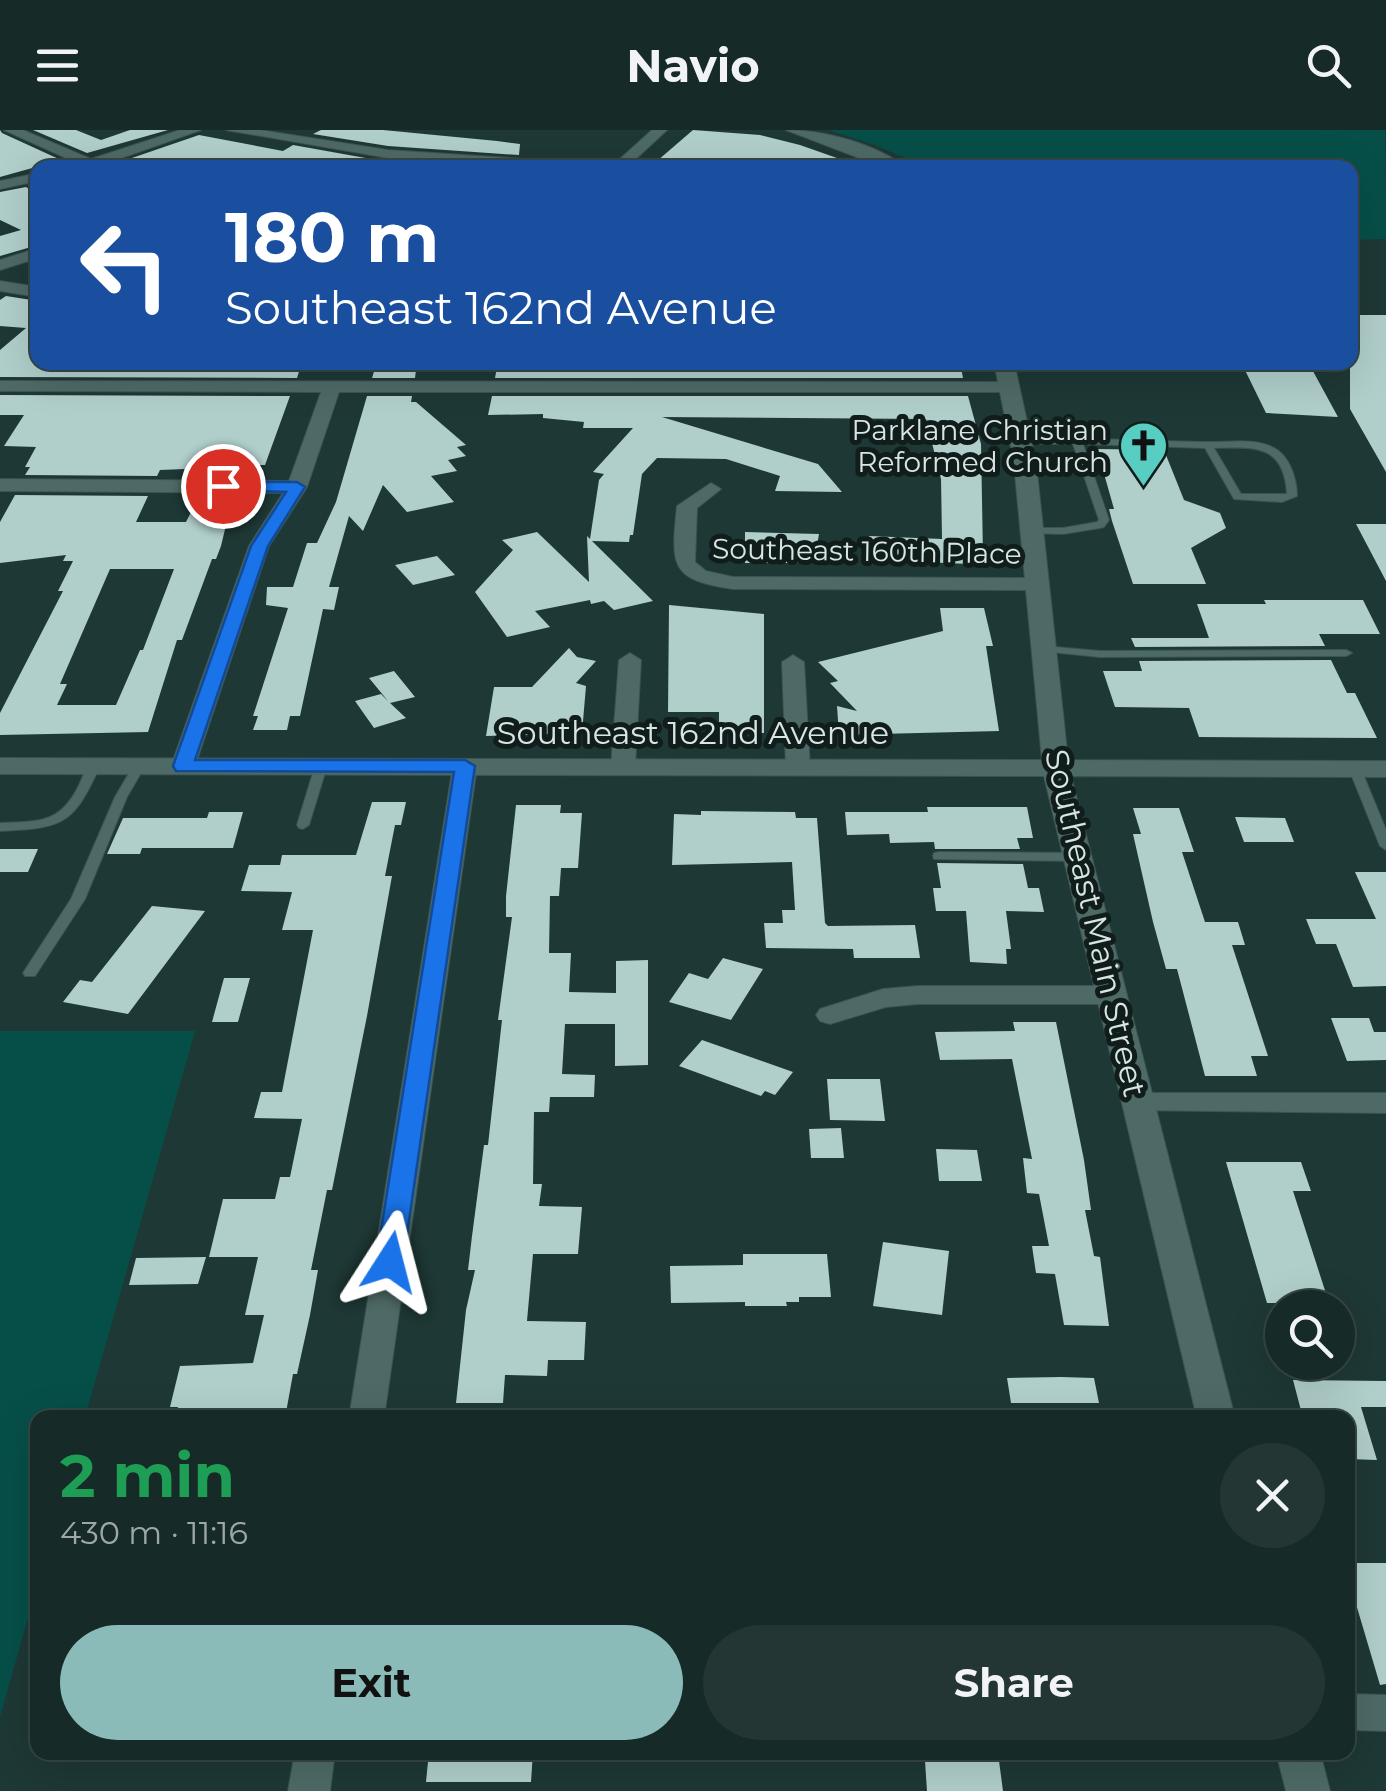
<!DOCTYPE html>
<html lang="en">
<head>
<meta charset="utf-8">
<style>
	:root { --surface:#162a28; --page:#233634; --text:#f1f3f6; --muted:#9ea7a8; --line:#354645; --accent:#8bbbb9 }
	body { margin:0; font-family:Montserrat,sans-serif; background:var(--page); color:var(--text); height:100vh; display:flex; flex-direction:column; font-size:38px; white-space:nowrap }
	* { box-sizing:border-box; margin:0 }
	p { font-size:32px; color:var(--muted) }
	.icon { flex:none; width:55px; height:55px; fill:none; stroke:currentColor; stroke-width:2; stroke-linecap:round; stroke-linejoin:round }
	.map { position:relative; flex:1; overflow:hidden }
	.side { position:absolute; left:30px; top:1280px; width:1325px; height:350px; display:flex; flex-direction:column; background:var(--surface); border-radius:20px; box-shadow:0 10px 40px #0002,0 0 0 2px var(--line) }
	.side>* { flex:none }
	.banner { position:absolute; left:30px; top:30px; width:1328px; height:210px; border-radius:20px; box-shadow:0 10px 40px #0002,0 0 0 2px var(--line); background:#1a4fa0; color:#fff; overflow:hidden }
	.tools { position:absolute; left:1265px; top:1160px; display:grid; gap:20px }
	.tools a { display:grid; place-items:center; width:90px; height:90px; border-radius:50%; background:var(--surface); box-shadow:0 10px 40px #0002,0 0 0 2px var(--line); font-size:50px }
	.pin { position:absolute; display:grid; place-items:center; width:85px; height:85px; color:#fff; margin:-42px; border:5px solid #fff; border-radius:50%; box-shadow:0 2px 10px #0007 }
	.me { position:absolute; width:110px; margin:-55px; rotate:9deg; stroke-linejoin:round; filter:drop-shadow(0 0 8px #0008) }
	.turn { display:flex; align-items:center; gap:35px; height:210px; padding:0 30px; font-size:45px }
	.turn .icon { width:130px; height:130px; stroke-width:2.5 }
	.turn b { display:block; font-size:70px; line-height:85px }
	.round { display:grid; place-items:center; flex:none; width:105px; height:105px; border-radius:52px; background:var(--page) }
	.headline { display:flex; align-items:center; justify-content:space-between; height:170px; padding:0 30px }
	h1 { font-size:60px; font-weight:700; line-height:75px; color:#1e9e55 }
	.primary-button { display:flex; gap:20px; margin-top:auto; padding:20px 30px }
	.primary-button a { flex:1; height:115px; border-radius:60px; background:var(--accent); color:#111; font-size:40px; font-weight:700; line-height:115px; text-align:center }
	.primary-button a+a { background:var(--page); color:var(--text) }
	header { display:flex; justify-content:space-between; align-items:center; height:130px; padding:0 30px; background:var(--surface); font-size:45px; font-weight:700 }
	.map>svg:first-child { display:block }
</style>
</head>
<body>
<header><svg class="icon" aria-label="menu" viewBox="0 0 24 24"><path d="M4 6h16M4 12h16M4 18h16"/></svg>Navio<svg class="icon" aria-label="search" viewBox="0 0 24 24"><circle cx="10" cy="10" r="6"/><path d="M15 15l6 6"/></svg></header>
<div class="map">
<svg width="1386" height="1661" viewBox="0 0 1386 1661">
	<rect width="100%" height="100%" fill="#1e3835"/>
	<path fill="#064f48" d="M 828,0 L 1385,0 L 1386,109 L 1350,110 L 1350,38 L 925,37 L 875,15 Z
		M 0,901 L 195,901 L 85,1287 L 38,1288 L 37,1456 L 0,1587 Z"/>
	<path fill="#b0ceca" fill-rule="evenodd" d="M 0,0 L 2,3 L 61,30 L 0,47 Z
		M 33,0 L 76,0 L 101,10 L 130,0 L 168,0 L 87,23 Z
		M 321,0 L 383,0 L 497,11 L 520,14 L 519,25 L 388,16 L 313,4 Z
		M 693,0 L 760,5 L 800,15 L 854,34 L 853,38 L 754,38 L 657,31 Z
		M 199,5 L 283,21 L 293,15 L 388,32 L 468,38 L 146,38 L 126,30 Z
		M 26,57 L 38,65 L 38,115 L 0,126 L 0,106 L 21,100 L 0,90 L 0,62 Z
		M 6,166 L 38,171 L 38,232 L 302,232 L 297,248 L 0,247 L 0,220 L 26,198 L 0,196 L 0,170 Z
		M 1350,185 L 1386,185 L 1386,342 L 1350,279 Z
		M 377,232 L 417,232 L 415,248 L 372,248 Z
		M 498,232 L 960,232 L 963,248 L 495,248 Z
		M 1241,232 L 1308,232 L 1338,287 L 1266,283 Z
		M 0,265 L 290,266 L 265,335 L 242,335 L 239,347 L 206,347 L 209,338 L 160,340 L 157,346 L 25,345 L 30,337 L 25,337 L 36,317 L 4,316 L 24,285 L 0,285 Z
		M 367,266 L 412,266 L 411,272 L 416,272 L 466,315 L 457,317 L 466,326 L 448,330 L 457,341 L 431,346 L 454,372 L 407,382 L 383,355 L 363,401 L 349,386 L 329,457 L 339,457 L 334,480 L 323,479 L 300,586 L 290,586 L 287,600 L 253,600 L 258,586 L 253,586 L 288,478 L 266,475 L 267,457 L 293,457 L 307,413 L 317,413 L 336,372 Z
		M 492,266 L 968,266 L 981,314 L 983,426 L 969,426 L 970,434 L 872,430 L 869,406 L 942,409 L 941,349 L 926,289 L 662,287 L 818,334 L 842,362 L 775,361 L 780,346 L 726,329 L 657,328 L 642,344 L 633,405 L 630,405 L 629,412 L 592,411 L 653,471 L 614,480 L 604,471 L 591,474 L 590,470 L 535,481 L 550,497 L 507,507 L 475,462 L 513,420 L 502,410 L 537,402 L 589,452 L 587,406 L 590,409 L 599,350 L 604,344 L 593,342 L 633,298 L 583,298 L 584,292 L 543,288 L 543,284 L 488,285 Z
		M 1097,319 L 1164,320 L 1184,370 L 1220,383 L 1226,398 L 1191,418 L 1206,454 L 1133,454 L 1112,391 L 1109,379 L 1114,379 Z
		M 15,365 L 148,366 L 136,392 L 186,392 L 199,366 L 233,366 L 221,416 L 216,429 L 212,429 L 182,510 L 177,510 L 148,602 L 0,605 L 0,583 L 63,461 L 58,461 L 73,431 L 63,431 L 66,425 L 0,433 L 0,392 ZM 110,439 L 174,439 L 143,520 L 140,520 L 116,575 L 57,575 L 67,554 L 60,554 Z
		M 1356,394 L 1386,394 L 1386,451 Z
		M 745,402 L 819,404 L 814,433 L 745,433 Z
		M 437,426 L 455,445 L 413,455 L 395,435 Z
		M 1264,470 L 1363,470 L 1380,504 L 1319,504 L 1325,516 L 1135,517 L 1131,508 L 1209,508 L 1197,474 L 1266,474 Z
		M 669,475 L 764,484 L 764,603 L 719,603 L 719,582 L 668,582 Z
		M 940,478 L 984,478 L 993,516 L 986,516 L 999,601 L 839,605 L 837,576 L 857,581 L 830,553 L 838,551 L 818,532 L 943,501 Z
		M 569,518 L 577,527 L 596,531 L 576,553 L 586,556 L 582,603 L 486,606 L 494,557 L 532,557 Z
		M 1331,530 L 1347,563 L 1355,563 L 1377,608 L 1199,607 L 1189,578 L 1115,577 L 1103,541 L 1142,541 L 1139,531 Z
		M 394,541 L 415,567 L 390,573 L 406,588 L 374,598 L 355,571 L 381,564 L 388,571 L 369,548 Z
		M 372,672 L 406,672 L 401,695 L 395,695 L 385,746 L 392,746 L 367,886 L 332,1060 L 327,1060 L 311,1140 L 318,1140 L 310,1185 L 297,1244 L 293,1244 L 285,1288 L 175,1288 L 178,1277 L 170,1277 L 180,1236 L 253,1233 L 264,1185 L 245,1185 L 258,1127 L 209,1127 L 223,1069 L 275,1069 L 280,1047 L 290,1047 L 302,989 L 254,988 L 261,962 L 282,962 L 313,800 L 282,800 L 292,762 L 241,761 L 249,735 L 280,735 L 282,725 L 356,725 Z
		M 516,675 L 561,675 L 560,683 L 582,683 L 578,738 L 561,738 L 559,766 L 550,766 L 549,823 L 571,823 L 569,862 L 616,863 L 616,831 L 648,830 L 648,935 L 615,936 L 615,894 L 565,894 L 562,944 L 595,945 L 594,967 L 550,967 L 549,982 L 534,982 L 533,1054 L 542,1054 L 539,1076 L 582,1077 L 578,1124 L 533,1124 L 527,1191 L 586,1192 L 584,1230 L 548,1230 L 547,1246 L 505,1245 L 503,1273 L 456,1273 L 466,1180 L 475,1140 L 468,1140 L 472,1106 L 484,1015 L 488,1015 L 502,890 L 498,890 L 512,787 L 506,787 L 506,766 Z
		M 927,677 L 1027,677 L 1033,708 L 1017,708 L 1020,719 L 935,719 L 934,712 L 890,713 L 889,704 L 847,705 L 845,682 L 928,682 Z
		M 1133,678 L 1179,678 L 1194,722 L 1182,722 L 1205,792 L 1238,792 L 1245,815 L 1232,815 L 1268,926 L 1251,926 L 1257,946 L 1205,946 L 1177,839 L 1166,839 L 1153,792 L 1133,704 L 1141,704 Z
		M 701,681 L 795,682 L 796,688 L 817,688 L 825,793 L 828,796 L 915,795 L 920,828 L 854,828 L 853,819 L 766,818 L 764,793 L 783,793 L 782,780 L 795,780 L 792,732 L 672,735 L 674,684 L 701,685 Z
		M 209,682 L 243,682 L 233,718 L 142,718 L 140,724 L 107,724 L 123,688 L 207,688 Z
		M 1235,687 L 1285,688 L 1294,712 L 1244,712 Z
		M 0,719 L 38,719 L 28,742 L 0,742 Z
		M 937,733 L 1023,734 L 1028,758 L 1039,758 L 1044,782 L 1006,781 L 1011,819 L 1006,819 L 1007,834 L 970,832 L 966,781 L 936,781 L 933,758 L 941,758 Z
		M 1355,742 L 1386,742 L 1386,856 L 1353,857 L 1336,814 L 1316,814 L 1306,789 L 1376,789 Z
		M 152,776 L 205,781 L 128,884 L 63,872 L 80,850 L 92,852 Z
		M 723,828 L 763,839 L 731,890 L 669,872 L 689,843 L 708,849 Z
		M 224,848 L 250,848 L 238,892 L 212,892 Z
		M 1331,888 L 1369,888 L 1374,902 L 1386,902 L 1386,930 L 1347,931 Z
		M 1013,892 L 1056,892 L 1084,1030 L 1091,1080 L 1085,1080 L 1094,1126 L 1100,1127 L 1109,1196 L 1064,1195 L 1055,1144 L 1036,1143 L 1032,1116 L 1049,1116 L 1039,1064 L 1027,1063 L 1023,1028 L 1032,1029 L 1012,929 L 940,930 L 935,902 L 1015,901 Z
		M 702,910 L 793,942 L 775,965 L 765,961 L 761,966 L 679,936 Z
		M 827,949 L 880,949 L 885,991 L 830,990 Z
		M 841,998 L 844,1028 L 811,1028 L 809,999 Z
		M 936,1019 L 977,1020 L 982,1051 L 939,1051 Z
		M 1226,1032 L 1301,1032 L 1311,1061 L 1293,1061 L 1329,1173 L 1267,1173 Z
		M 883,1112 L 949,1121 L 942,1185 L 873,1176 Z
		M 743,1124 L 827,1124 L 831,1167 L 799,1167 L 799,1172 L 786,1172 L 787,1176 L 745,1176 L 745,1172 L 671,1173 L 670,1136 L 743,1135 Z
		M 206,1127 L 198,1154 L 129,1155 L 136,1128 Z
		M 1061,1247 L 1094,1248 L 1099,1273 L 1011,1273 L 1007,1248 Z
		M 1293,1250 L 1386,1251 L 1386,1277 L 1361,1277 L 1377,1330 L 1348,1329 L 1348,1288 L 1303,1288 Z
		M 1348,1433 L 1386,1433 L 1386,1554 L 1380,1555 L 1348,1447 Z
		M 429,1622 L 533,1622 L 531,1652 L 426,1652 Z
		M 925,1631 L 999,1631 L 1003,1661 L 927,1661 Z"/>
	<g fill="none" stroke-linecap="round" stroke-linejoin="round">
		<defs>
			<path id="lane" d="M 1077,308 C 1119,310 1162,311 1204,312 C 1225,313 1255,307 1274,318 C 1290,326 1297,350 1297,366 L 1282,372 L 1234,369 L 1205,318 L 1083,314 L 1109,390 L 1104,397 L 1100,398 L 1063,404 L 1028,403 L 1028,399 L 1032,398 L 1063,398 L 1097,392 L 1099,390 L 1073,314 L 1022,314 L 1017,311 L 1022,308 ZM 1214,318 C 1255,317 1284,314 1287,364 L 1241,364 Z
				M 1044,516 L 1100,521 L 1346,520 L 1352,523 L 1346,526 L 1100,527 L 1040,521 L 1038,519 Z
				M 94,632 L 100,636 C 73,695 64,698 0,701 L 0,693 C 36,691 58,695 77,659 C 82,649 85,638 94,632 Z
				M 139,632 L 145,636 L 127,667 L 85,769 L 35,846 L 25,846 L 23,843 L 71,769 L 115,667 L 135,633 Z
				M 321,632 L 327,636 L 309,695 L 303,699 L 299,698 L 297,695 L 315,636 Z
				M 1355,635 L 1361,639 L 1386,700 L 1386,720 L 1380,716 L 1349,639 Z
				M 939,722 L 1077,723 L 1083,727 L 1077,731 L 934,729 L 933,726 L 934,723 Z"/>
			<path id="street" d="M 4,0 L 23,0 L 91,29 L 180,0 L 201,0 L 96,37 L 69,38 L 77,33 Z
				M 226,0 L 260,0 L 388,20 L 601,34 L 608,38 L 528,38 L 388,28 Z
				M 652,0 L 667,0 L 626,38 L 610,38 Z
				M 38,43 L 38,51 L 0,59 L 0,51 Z
				M 38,118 L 38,128 L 0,140 L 0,130 Z
				M 0,151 L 38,157 L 38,167 L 0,161 Z
				M 0,251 L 1009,252 L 1018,257 L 1009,262 L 339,262 L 307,357 L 269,416 L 195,636 L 183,643 L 171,636 L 249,416 L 283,363 L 0,361 L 0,349 L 289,351 L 321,262 L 0,261 Z
				M 711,353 L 721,359 L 697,378 L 695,432 L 706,441 L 733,447 L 1037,448 L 1048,454 L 1037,460 L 733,459 C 669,450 671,435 677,376 Z
				M 630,523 L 641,530 L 635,637 L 623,644 L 611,637 L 619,530 Z
				M 793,525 L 804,532 L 810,638 L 798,645 L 786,638 L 782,532 Z
				M 465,629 L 477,636 L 384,1288 L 349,1288 L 453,636 Z
				M 918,856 L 1111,856 L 1121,859 L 1125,865 L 1121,871 L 1111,874 L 918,874 L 886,877 L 830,894 L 820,891 L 816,885 L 820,879 L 883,859 Z
				M 1137,963 L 1386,963 L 1386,983 L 1126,980 L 1122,973 L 1126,966 Z
				M 1348,1564 L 1386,1565 L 1386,1601 L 1348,1600 Z
				M 295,1622 L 335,1622 L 330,1661 L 288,1661 Z"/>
			<path id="secondary" d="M 786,0 C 825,0 876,14 907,38 L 885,38 Z
				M 994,232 L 1014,232 L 1036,333 L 1068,630 L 1386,631 L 1386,647 L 1071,646 L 1235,1288 L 1197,1288 L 1044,646 L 0,644 L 0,628 L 1042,630 L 1014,333 Z
				M 1276,1622 L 1320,1622 L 1330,1661 L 1286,1661 Z"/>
		</defs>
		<use href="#lane" stroke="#3c5350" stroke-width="2"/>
		<use href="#street" stroke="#3c5350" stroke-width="2"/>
		<use href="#secondary" stroke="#3c5350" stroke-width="2"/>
		<use href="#lane" fill="#4e6a66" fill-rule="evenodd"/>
		<use href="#street" fill="#4e6a66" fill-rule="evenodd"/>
		<use href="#secondary" fill="#4e6a66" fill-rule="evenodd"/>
	</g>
	<path fill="#1a73e8" stroke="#114b97" stroke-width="2.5" d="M 223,352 L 297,352 L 305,357 L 268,416 L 195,630 L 465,630 L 475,636 L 403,1132 L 399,1139 L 380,1139 L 376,1132 L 454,642 L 176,641 L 173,636 L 251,416 L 286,362 L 217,360 L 215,356 Z"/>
	<defs>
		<symbol id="church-pin" viewBox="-11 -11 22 30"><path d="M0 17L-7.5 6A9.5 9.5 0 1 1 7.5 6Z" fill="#57cec1" stroke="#111d1b"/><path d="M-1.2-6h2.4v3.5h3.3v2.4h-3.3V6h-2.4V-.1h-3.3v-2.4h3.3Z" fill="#111"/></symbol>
	</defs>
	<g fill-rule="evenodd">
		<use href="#church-pin" x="1116" y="288" width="55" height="75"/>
	</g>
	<g text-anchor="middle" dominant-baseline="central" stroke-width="10" stroke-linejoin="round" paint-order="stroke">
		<g font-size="28" fill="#d7e6e4" stroke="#111d1b" text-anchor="end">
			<text x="1108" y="300">Parklane Christian<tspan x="1108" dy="32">Reformed Church</tspan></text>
		</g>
		<g font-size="28" fill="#d7e6e4" stroke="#111d1b">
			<text transform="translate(867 421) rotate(1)">Southeast 160th Place</text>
		</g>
		<g font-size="32" fill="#d7e6e4" stroke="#111d1b">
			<text x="693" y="602">Southeast 162nd Avenue</text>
			<text transform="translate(1096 793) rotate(77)">Southeast Main Street</text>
		</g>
	</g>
</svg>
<div class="tools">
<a><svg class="icon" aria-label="search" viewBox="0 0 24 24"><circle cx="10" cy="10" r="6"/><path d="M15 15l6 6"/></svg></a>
</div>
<div class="pin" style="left:223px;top:356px;background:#d93025"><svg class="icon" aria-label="arrive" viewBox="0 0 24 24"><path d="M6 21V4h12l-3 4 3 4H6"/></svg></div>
<svg class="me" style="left:390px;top:1132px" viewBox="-20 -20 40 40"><path d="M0-17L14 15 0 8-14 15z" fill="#1a73e8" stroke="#fff" stroke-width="4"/></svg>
<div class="banner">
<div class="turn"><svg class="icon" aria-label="left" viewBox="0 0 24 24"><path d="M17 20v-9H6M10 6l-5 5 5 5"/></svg><div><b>180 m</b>Southeast 162nd Avenue</div></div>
</div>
<section class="side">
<div class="headline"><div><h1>2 min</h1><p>430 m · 11:16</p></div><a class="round"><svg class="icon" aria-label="close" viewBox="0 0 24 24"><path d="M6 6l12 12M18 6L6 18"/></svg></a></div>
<div class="primary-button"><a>Exit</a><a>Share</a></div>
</section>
</div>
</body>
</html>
